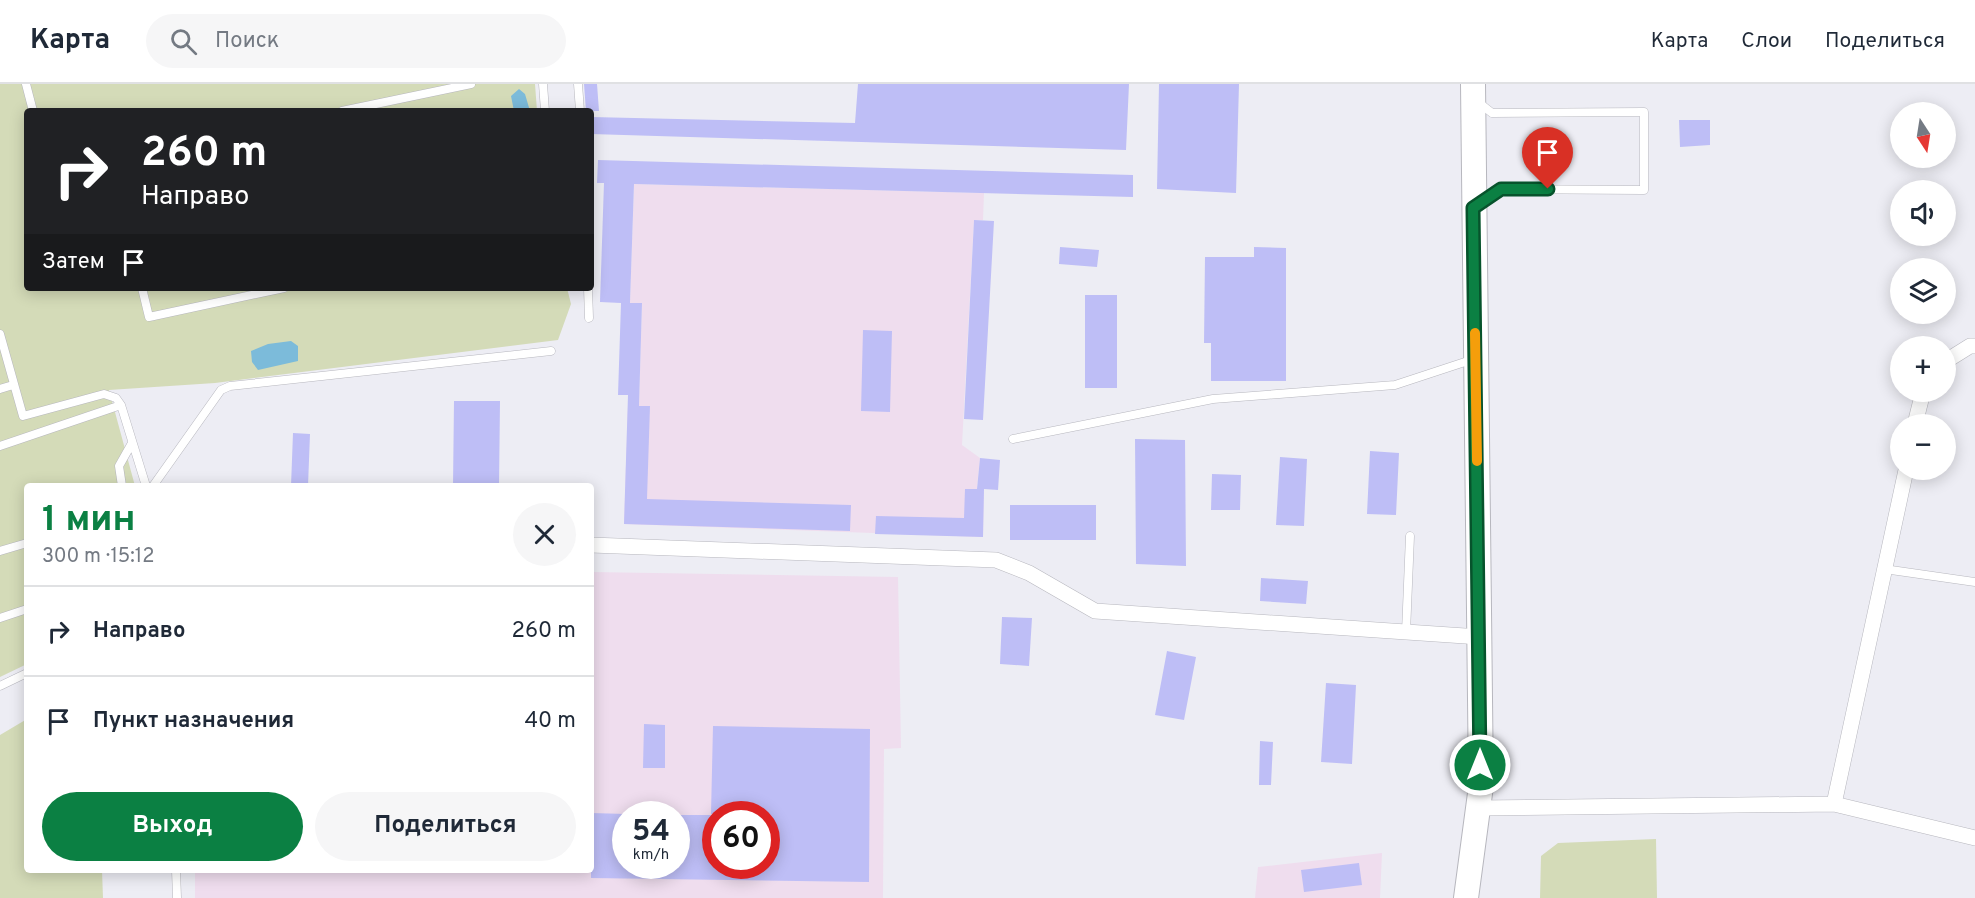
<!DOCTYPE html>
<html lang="ru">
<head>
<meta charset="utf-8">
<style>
	:root { --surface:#fff; --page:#f6f6f7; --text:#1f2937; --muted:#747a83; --line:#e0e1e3; --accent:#0b8043 }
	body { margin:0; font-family:Overpass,sans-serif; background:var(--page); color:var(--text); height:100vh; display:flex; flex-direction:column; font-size:22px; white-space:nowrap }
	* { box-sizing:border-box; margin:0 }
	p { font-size:20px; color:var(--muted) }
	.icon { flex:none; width:33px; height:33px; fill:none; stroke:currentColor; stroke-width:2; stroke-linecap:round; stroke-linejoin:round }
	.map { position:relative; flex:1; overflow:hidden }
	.panel { position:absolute; left:24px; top:399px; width:570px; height:390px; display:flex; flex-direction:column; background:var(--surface); border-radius:6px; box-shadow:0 3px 15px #0003 }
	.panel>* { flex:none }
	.top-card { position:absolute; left:24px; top:24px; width:570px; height:183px; border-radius:6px; box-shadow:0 3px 15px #0003; background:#202124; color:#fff; overflow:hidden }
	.needle { width:39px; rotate:168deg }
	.tools { position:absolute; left:1890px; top:18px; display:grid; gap:12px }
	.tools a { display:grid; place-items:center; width:66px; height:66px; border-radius:50%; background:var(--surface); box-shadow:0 3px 15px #0003; font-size:30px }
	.speed { position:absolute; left:612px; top:717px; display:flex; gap:12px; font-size:30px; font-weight:700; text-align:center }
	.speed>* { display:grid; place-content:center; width:78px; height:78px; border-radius:50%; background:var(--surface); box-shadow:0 3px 15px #0003; line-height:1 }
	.speed small { font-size:15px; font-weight:400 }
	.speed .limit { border:9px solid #d22; background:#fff; color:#111 }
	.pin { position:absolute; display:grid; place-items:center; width:51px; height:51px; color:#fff; margin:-62px -26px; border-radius:50% 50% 50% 0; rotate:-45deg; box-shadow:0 0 6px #0007 }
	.pin .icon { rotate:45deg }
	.me { position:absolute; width:66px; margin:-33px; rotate:0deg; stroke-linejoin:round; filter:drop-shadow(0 0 4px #0008) }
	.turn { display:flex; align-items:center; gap:21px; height:126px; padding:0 18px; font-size:27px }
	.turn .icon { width:78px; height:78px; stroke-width:2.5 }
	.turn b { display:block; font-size:42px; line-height:51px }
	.then { display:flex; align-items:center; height:57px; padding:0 18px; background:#0003; gap:12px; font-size:22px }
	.round { display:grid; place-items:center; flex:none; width:63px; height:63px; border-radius:32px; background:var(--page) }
	.headline { display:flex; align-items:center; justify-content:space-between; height:102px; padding:0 18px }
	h1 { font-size:36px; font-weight:700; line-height:45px; color:var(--accent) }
	.primary-button { display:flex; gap:12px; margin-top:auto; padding:12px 18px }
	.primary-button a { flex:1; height:69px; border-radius:36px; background:var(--accent); color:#fff; font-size:24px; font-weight:700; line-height:69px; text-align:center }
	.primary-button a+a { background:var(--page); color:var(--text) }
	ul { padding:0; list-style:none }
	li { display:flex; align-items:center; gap:18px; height:90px; padding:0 18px; border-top:2px solid var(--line) }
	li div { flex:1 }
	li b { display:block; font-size:22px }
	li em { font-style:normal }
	header { display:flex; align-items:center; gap:36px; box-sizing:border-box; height:84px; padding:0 30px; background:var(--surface); border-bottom:2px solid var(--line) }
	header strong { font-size:28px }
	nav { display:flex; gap:33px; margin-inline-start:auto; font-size:21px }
	.search { width:420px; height:54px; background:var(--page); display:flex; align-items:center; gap:15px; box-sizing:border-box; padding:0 21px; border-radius:33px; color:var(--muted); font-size:22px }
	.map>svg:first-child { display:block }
</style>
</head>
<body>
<header>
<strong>Карта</strong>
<div class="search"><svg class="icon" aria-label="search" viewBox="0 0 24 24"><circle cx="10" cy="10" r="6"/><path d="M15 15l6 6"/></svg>Поиск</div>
<nav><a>Карта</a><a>Слои</a><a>Поделиться</a></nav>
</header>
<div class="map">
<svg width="1975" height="814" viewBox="0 0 1975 814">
	<rect width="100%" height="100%" fill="#ededf4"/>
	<path fill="#efddee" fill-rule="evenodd" d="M 634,100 L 984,109 L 983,136 L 974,136 L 962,361 L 980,374 L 977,404 L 984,405 L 983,453 L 624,440 L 628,321 L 639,321 L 642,220 L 630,219 Z
		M 591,488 L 898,493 L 901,664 L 884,665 L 883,814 L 195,814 L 195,786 L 591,786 ZM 626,730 L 676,730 L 676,782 L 626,782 ZM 716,730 L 766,730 L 766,782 L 716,782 Z
		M 1382,769 L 1380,814 L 1255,814 L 1258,783 Z"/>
	<path fill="#d4dbb8" d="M 0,0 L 535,0 L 537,27 L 27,27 L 27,204 L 567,204 L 571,220 L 558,256 L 215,299 L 109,306 L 135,402 L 27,402 L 27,580 L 0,593 Z
		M 27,635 L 27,786 L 102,786 L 103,814 L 0,814 L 0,651 Z
		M 1656,755 L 1657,814 L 1540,814 L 1541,772 L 1558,759 Z"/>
	<path fill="#7cbbda" d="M 519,5 L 525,10 L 530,27 L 514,27 L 511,12 Z
		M 291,257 L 298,262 L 298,277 L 258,286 L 252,278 L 251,267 L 268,260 Z"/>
	<path fill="#bebef6" d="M 584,0 L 597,0 L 599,27 L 586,27 Z
		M 858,0 L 1129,0 L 1126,66 L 591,50 L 591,33 L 855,39 Z
		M 1159,0 L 1239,0 L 1236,109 L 1157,105 Z
		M 1679,36 L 1710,36 L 1710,61 L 1680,63 Z
		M 598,76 L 1133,91 L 1133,113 L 634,100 L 630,219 L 642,219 L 639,322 L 650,322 L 647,415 L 851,421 L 850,447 L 624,440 L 628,311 L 618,311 L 621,219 L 600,218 L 604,99 L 597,99 Z
		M 974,136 L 994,137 L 983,336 L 964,335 Z
		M 1060,163 L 1099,166 L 1097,183 L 1059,180 Z
		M 1254,163 L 1286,164 L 1286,297 L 1211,297 L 1211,259 L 1204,259 L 1205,173 L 1254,173 Z
		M 1085,211 L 1117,211 L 1117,304 L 1085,304 Z
		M 863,246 L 892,247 L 890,328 L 861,327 Z
		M 454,317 L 500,317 L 499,402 L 453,402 Z
		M 293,349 L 310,350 L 308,402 L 291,402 Z
		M 1135,355 L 1185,356 L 1186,482 L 1136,480 Z
		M 1370,367 L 1399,369 L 1396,431 L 1367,430 Z
		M 1280,373 L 1307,375 L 1304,442 L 1276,441 Z
		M 980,374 L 1000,376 L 998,406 L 984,405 L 983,453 L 875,450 L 876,432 L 964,434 L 965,405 L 977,405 Z
		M 1212,390 L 1241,391 L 1240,426 L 1211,426 Z
		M 1010,421 L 1096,421 L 1096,456 L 1010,456 Z
		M 1261,494 L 1308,497 L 1306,520 L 1260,517 Z
		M 1002,533 L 1032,534 L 1029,582 L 1000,580 Z
		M 1167,567 L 1196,573 L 1184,636 L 1155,631 Z
		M 1326,599 L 1356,601 L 1352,680 L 1321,678 Z
		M 644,640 L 665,641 L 665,684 L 643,684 Z
		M 713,642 L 870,645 L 869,798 L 591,794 L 591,729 L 626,730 L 626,782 L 676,782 L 676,731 L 716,731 L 716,782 L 766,782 L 766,730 L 711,730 Z
		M 1260,657 L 1273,658 L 1271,701 L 1259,701 Z
		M 1359,779 L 1362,801 L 1304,808 L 1301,786 Z"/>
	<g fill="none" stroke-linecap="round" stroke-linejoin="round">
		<defs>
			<path id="service" d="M 26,0 L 33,27
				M 543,0 L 545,27
				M 578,0 L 580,27
				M 1478,18 L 1492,29 L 1644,28 L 1644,106 L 1501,105 L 1479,119
				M 342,27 L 471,0
				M 142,204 L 149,233 L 284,204
				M 588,204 L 589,234
				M 0,250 L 23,332 L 104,310 L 116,314 L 121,321 L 146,402
				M 0,305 L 13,301
				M 1013,355 L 1213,315 L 1395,301 L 1474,275
				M 0,362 L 121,321
				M 122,402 L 119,382 L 132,359
				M 153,402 L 221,306 L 230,302 L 551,267
				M 0,467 L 27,459
				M 1884,485 L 1975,498
				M 0,534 L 27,525
				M 1406,548 L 1410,452
				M 0,602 L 27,589
				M 176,786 L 177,814"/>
			<path id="minor" d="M 1946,277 L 1970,262 L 1975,262
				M 1915,340 L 1923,308
				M 591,461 L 996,476 L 1029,489 L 1095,527 L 1480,553
				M 1834,720 L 1906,386
				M 1478,724 L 1834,720 L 1975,754"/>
			<path id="primary" d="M 1466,814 L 1481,702 L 1473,0"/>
		</defs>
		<use href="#service" stroke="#b7b7be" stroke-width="9"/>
		<use href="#minor" stroke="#b7b7be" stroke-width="16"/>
		<use href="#primary" stroke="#b7b7be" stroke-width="26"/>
		<use href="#service" stroke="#fff" stroke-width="8"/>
		<use href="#minor" stroke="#fff" stroke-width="15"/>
		<use href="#primary" stroke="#fff" stroke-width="24"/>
	</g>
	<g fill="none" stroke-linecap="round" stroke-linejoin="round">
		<defs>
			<path id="route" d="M 1480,681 L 1473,124 L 1501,105 L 1548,105"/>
		</defs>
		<use href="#route" stroke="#07532c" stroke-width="15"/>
		<use href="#route" stroke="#0b8043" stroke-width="10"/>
		<path stroke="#f59e0b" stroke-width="10" d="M 1475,249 L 1477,377"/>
	</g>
</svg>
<div class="tools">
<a><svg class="needle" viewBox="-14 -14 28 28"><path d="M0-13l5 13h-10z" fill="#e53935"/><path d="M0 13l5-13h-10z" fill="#747a83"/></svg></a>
<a><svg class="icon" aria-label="sound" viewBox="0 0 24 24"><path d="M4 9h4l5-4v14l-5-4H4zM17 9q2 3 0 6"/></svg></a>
<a><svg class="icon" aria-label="layers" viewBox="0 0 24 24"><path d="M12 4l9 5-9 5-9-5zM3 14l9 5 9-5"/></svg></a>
<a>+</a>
<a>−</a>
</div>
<div class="speed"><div>54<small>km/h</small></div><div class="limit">60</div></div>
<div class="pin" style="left:1548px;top:105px;background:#d93025"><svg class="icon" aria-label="arrive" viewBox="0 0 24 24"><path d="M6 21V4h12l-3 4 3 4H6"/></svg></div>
<svg class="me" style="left:1480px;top:681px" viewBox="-20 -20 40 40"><circle r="17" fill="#0b8043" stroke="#fff" stroke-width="3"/><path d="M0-11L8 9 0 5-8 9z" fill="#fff"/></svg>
<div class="top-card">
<div class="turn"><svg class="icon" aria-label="right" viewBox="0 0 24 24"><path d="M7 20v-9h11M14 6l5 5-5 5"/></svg><div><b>260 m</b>Направо</div></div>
<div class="then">Затем<svg class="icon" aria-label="arrive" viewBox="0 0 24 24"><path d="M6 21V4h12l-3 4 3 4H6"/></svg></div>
</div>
<section class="panel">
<div class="headline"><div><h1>1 мин</h1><p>300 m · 15:12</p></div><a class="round"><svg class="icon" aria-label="close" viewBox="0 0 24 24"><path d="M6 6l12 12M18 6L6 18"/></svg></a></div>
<ul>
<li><svg class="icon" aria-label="right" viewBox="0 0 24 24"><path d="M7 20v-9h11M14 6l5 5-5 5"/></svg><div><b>Направо</b></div><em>260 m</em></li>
<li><svg class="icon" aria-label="arrive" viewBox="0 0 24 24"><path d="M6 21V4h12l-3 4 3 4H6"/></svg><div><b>Пункт назначения</b></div><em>40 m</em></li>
</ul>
<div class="primary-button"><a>Выход</a><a>Поделиться</a></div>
</section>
</div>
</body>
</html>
